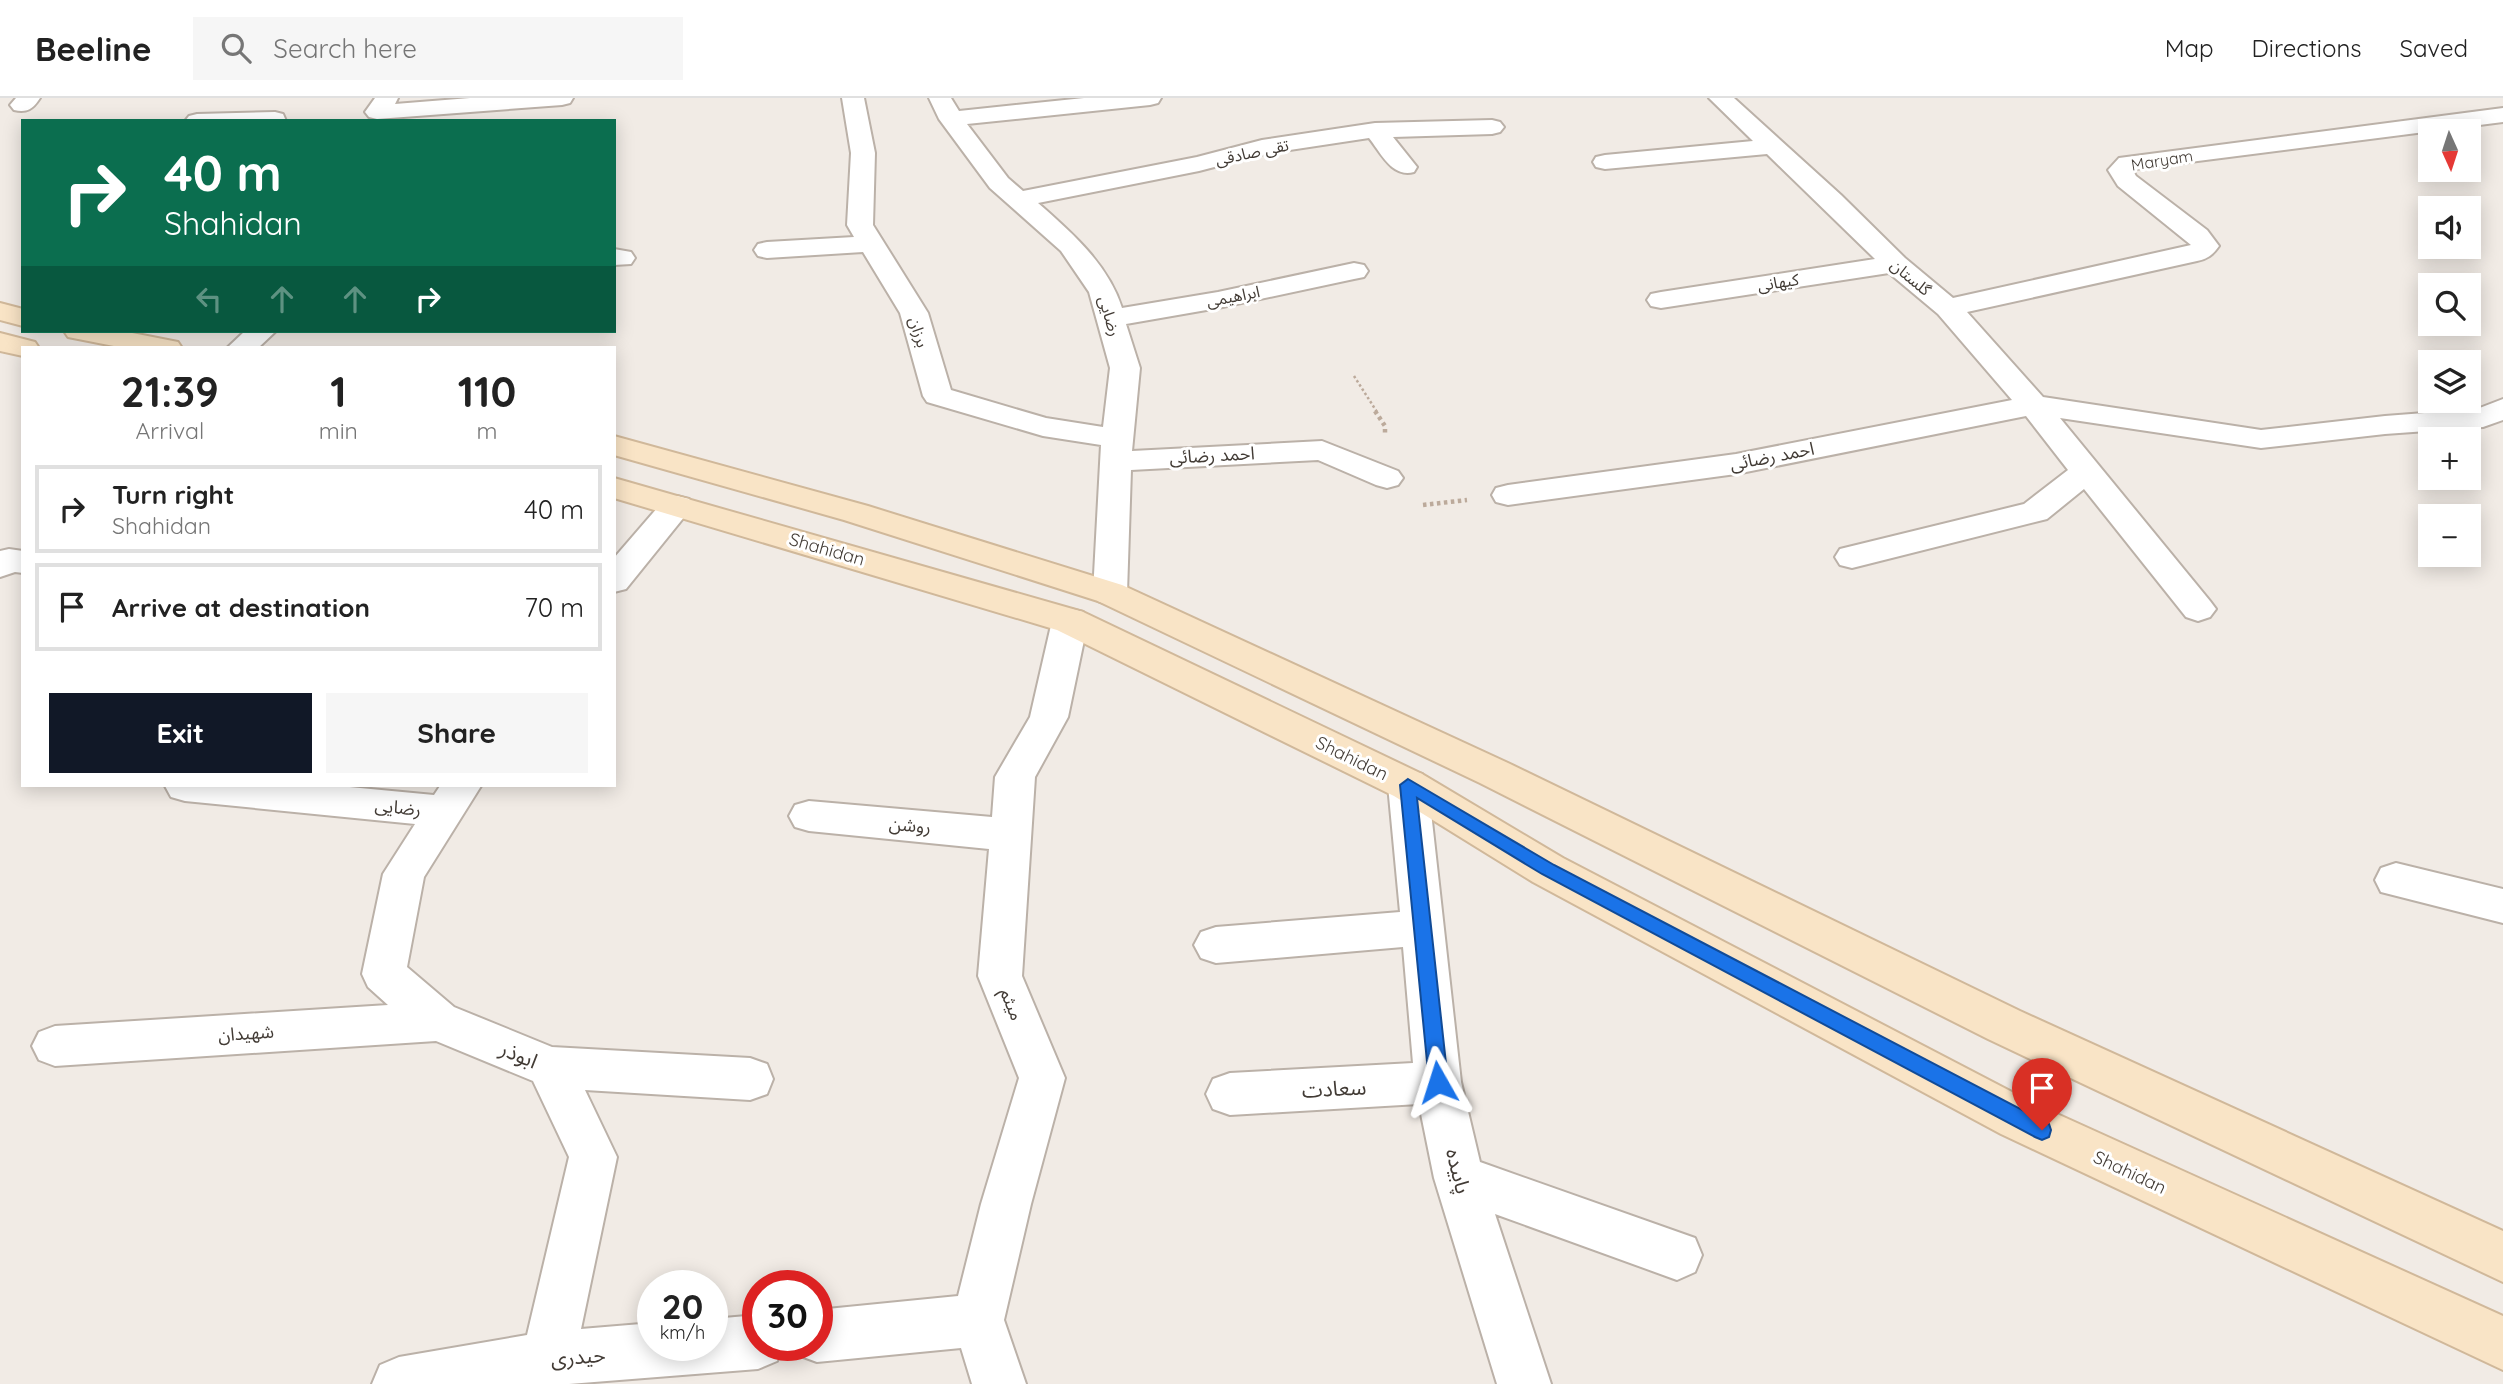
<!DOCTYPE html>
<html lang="en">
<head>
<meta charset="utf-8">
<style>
	:root { --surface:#fff; --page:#f6f6f6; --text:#222; --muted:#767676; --line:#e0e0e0; --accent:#111827 }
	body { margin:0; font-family:Quicksand,"Noto Sans Arabic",sans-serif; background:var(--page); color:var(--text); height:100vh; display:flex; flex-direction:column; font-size:26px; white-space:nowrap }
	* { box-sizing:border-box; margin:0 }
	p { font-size:23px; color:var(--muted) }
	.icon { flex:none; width:38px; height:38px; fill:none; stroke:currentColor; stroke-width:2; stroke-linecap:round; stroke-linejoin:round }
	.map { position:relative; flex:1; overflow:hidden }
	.details { position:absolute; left:21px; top:248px; width:595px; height:441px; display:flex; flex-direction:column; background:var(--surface); border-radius:0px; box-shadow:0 4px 18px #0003 }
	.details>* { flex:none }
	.top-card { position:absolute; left:21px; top:21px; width:595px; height:214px; border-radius:0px; box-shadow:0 4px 18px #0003; background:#0b6e4f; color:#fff; overflow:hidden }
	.needle { width:46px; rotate:177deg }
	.tools { position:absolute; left:2418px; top:21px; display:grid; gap:14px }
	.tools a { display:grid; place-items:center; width:63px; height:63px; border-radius:0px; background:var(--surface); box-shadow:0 4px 18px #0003; font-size:35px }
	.speed { position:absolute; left:637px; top:1172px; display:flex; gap:14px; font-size:35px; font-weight:700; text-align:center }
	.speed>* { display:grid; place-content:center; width:91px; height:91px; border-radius:50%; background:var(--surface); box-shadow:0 4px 18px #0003; line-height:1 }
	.speed small { font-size:18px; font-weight:400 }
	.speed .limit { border:10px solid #d22; background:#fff; color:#111 }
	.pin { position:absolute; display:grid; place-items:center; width:60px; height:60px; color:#fff; margin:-72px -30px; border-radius:50% 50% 50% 0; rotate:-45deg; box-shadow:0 0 7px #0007 }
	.pin .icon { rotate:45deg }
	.me { position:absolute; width:77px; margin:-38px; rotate:354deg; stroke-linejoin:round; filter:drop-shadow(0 0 5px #0008) }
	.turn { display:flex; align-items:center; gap:24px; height:147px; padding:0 28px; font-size:32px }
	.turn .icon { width:91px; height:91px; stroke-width:2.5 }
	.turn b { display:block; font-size:49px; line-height:60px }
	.lanes { display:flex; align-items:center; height:66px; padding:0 28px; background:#0003; justify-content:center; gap:35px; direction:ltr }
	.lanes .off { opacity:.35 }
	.eta { display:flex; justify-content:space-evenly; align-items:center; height:119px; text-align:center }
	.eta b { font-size:42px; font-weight:700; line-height:49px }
	.primary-button { display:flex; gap:14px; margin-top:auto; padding:14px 28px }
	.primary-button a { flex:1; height:80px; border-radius:0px; background:var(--accent); color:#fff; font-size:28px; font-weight:700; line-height:80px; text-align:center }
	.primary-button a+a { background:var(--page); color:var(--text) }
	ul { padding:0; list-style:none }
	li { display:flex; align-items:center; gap:21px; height:88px; margin:0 14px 10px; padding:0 14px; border:4px solid var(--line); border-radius:0px }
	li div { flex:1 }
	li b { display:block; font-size:26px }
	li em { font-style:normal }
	header { display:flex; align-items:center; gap:42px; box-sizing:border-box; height:98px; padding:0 35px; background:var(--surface); border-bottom:2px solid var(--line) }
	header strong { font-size:33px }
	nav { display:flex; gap:38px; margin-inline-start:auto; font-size:24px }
	.search { width:490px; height:63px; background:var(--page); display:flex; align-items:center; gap:18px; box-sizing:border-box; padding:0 24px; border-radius:0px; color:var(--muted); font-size:26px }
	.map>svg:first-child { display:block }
</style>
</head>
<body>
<header>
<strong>Beeline</strong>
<div class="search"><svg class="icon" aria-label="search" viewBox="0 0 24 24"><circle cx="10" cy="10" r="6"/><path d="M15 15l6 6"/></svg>Search here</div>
<nav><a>Map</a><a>Directions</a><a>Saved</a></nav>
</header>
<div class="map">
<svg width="2503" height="1286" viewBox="0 0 2503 1286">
	<rect width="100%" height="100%" fill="#f1ebe5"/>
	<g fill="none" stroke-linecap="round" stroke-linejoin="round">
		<defs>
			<path id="street" d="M 16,0 L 40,0 C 33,11 27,15 14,12 L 10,7 Z
				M 375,0 L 398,0 L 395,6 L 470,0 L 573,0 L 570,5 L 562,7 L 377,21 L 369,19 L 365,14 Z
				M 842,0 L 864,0 L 875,55 L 873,127 L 928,215 L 951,292 L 1046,320 L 1103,329 L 1110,270 L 1089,194 L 1061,153 L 990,90 L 939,21 L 929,0 L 951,0 L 959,13 L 1084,0 L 1161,0 L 1158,5 L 1150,7 L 967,26 L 1008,80 L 1023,93 L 1197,59 L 1262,42 L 1375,25 L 1492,22 L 1500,24 L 1504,29 L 1500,34 L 1492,36 L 1393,39 L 1417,69 L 1414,74 C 1392,80 1381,55 1369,40 L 1264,56 L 1199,73 L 1038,105 C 1071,134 1108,166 1122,210 L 1218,194 L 1354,165 L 1364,167 L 1368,173 L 1364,179 L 1354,181 L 1218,210 L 1126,226 L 1140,270 L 1132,353 L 1322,343 L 1398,373 L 1403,380 L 1398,387 L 1387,390 L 1376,387 L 1318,362 L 1131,372 L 1127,495 L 1122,503 L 1110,507 L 1098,503 L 1093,495 L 1101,347 L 1043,338 L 927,304 L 923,298 L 900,215 L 863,154 L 767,160 L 758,158 L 754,152 L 758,146 L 767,144 L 854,139 L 847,127 L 851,55 Z
				M 1709,0 L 1734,0 L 1841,97 L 1905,160 L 1953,200 L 2191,147 L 2118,88 L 2108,72 L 2119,60 L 2503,10 L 2503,24 L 2135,71 L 2133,73 L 2136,78 L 2207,132 L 2219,148 C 2213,157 2207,161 2197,163 L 1967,214 L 2043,299 L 2261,332 L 2385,318 L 2477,311 L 2503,301 L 2503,322 L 2483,329 L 2385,336 L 2261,350 L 2060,320 L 2210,503 L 2216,511 L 2210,519 L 2198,523 L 2186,519 L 2084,391 L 2047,421 L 1852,470 L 1840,467 L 1835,459 L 1840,451 L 2024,406 L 2068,372 L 2026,318 L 1736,376 L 1508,407 L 1496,404 L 1492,397 L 1496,390 L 1508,387 L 1736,356 L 2012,302 L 1938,216 L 1889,175 L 1661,210 L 1651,208 L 1647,202 L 1651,196 L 1661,194 L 1875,161 L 1767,56 L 1605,71 L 1596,69 L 1593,64 L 1596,59 L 1605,57 L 1753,43 Z
				M 275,14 L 283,16 L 286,23 L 185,23 L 189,18 L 197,16 Z
				M 614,151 L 631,154 L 635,160 L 631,166 L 614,167 Z
				M 245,233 L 276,233 L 258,250 L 227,250 Z
				M 677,398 L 689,401 L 693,408 L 626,491 L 614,494 L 614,460 L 665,401 Z
				M 9,451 L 23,453 L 23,475 L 15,474 L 0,479 L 0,453 Z
				M 1070,511 L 1083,514 L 1088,523 L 1068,619 L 1035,679 L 1022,878 L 1065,980 L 1031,1106 L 1004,1222 L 1026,1286 L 972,1286 L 961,1250 L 817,1264 L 798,1257 L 795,1248 L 817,1248 L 817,1212 L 958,1198 L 981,1106 L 1019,980 L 978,878 L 989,751 L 809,733 L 795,729 L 789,718 L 795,707 L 809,703 L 992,719 L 995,679 L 1030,619 L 1052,523 L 1057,514 Z
				M 1408,672 L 1422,676 L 1428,687 L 1461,984 L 1480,1064 L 1695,1140 L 1702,1157 L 1695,1174 L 1677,1182 L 1495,1116 L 1551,1286 L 1497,1286 L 1434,1080 L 1419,1006 L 1230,1017 L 1213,1011 L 1206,996 L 1213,981 L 1230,975 L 1413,965 L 1403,849 L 1216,865 L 1201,860 L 1194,847 L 1201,834 L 1216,829 L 1400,814 L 1388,687 L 1394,676 Z
				M 165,688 L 339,688 L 434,697 L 440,688 L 481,688 L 424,779 L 407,869 L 454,909 L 552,949 L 750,960 L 767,966 L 773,981 L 767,996 L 750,1002 L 585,992 L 617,1059 L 581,1231 L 653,1225 L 653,1248 L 712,1248 L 712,1221 L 758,1217 L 758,1248 L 783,1248 L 777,1263 L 758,1271 L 569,1286 L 372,1286 L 380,1267 L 399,1259 L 527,1237 L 569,1059 L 533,983 L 436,943 L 55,968 L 39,962 L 32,948 L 39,934 L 55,928 L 388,907 L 368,889 L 362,876 L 383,776 L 415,726 L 185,703 L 171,699 Z
				M 2396,765 L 2503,791 L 2503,825 L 2381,794 L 2375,782 L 2381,770 Z"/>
			<path id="secondary" d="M 0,205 L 23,211 L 23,228 L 0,222 Z
				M 64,233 L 122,233 L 178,244 L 182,250 L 124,250 L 68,239 Z
				M 0,235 L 35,244 L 39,250 L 23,250 L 23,258 L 0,253 Z
				M 614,338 L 868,408 L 1122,487 L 1508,665 L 2020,913 L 2503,1133 L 2503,1184 L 1988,941 L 1480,685 L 1098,503 L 844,422 L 614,357 Z
				M 614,380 L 1083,514 L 1422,676 L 1563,760 L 2035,1006 L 2503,1218 L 2503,1272 L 2001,1036 L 1533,784 L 1394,698 L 1057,532 L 614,400 Z"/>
		</defs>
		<use href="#street" stroke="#bbb1a8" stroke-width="4"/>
		<use href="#secondary" stroke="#d0b89a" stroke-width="4"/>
		<path stroke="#bcaa9b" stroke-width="2.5" stroke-dasharray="2.5 2.5" stroke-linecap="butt" d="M 1354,278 L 1377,314"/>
		<path stroke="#bcaa9b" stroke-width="4.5" stroke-dasharray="3.5 3.5" stroke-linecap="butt" d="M 1375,313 L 1385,328 L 1385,335
			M 1423,407 L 1467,402"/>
		<use href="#street" fill="#fff" fill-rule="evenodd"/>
		<use href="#secondary" fill="#f9e4c6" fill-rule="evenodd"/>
	</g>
	<path fill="#1a73e8" stroke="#114b97" stroke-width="2" d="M 1408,681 L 1554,767 L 2049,1026 L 2051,1032 L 2049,1039 L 2042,1042 L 2035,1039 L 1542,776 L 1417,700 L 1448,984 L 1445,990 L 1438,993 L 1431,990 L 1429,984 L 1400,687 Z"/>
	<g text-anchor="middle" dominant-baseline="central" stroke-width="6" stroke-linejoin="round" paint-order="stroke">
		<g font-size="16" fill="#423b35" stroke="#fff">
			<text transform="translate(1252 54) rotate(-12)">تقی صادقی</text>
			<text transform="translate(2162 62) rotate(-9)">Maryam</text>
			<text transform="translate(1911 179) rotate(40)">گلستان</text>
			<text transform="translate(1778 184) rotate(-9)">کیهانی</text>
			<text transform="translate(1233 198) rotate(-11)">ابراهیمی</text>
			<text transform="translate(1110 218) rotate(73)">رضایی</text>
			<text transform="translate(919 234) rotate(73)">برزان</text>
		</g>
		<g font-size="18" fill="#423b35" stroke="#fff">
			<text transform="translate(1212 357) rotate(-3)">احمد رضائی</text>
			<text transform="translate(1772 358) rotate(-11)">احمد رضائی</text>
			<text transform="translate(827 451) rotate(16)">Shahidan</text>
			<text transform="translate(1352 660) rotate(26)">Shahidan</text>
			<text transform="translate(398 709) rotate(6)">رضایی</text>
			<text transform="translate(910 727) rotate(5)">روشن</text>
			<text transform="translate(1012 906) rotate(68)">میثم</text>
			<text transform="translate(246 935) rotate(-4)">شهیدان</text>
			<text transform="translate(2130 1074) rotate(25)">Shahidan</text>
		</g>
		<g font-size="21" fill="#423b35" stroke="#fff">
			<text transform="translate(519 956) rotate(23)">ابوذر</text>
			<text transform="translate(1334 990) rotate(-3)">سعادت</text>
			<text transform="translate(1459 1073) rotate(76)">پابیده</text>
			<text transform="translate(578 1258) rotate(-5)">حیدری</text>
		</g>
	</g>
</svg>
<div class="tools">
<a><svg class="needle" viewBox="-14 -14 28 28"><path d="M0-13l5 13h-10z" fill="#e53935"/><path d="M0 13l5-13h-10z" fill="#767676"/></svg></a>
<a><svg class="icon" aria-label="sound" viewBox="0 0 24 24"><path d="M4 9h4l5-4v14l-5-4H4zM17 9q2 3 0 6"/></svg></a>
<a><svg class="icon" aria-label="search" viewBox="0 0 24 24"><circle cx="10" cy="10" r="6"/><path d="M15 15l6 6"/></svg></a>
<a><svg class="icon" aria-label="layers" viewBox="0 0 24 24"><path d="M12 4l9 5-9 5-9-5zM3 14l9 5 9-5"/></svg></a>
<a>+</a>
<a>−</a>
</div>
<div class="speed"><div>20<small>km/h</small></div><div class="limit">30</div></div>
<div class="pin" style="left:2042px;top:1032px;background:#d93025"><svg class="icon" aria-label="arrive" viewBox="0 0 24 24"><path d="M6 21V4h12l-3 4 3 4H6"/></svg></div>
<svg class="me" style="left:1438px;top:984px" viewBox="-20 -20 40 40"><path d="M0-17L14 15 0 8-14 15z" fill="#1a73e8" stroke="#fff" stroke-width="4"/></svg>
<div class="top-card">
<div class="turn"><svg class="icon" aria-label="right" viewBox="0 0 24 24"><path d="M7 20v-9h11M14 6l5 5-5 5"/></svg><div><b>40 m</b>Shahidan</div></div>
<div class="lanes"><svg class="icon off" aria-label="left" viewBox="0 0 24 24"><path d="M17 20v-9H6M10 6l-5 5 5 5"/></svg><svg class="icon off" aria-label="ahead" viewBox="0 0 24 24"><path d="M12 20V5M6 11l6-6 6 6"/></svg><svg class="icon off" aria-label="ahead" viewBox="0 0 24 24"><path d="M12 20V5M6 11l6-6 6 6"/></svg><svg class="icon" aria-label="right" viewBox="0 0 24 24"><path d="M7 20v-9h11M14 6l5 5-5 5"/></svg></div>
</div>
<section class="details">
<div class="eta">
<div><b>21:39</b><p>Arrival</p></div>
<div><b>1</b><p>min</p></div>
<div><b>110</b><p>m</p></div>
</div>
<ul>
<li><svg class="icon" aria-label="right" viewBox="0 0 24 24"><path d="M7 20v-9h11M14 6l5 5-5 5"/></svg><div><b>Turn right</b><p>Shahidan</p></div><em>40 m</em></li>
<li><svg class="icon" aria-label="arrive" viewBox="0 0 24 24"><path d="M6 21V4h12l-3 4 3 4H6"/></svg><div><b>Arrive at destination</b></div><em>70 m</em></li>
</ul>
<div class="primary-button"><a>Exit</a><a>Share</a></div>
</section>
</div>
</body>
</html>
